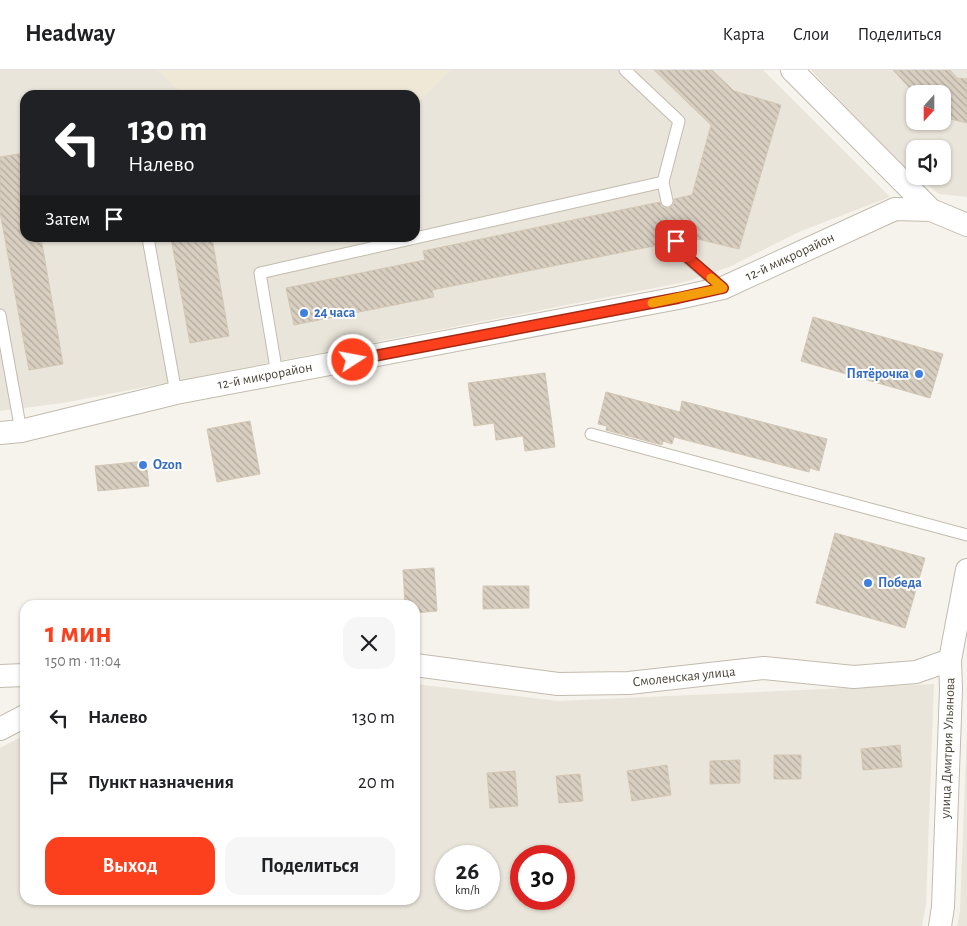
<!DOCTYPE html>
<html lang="ru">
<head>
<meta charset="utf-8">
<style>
	:root { --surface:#fff; --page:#f6f6f6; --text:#202124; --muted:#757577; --line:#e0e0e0; --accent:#fc3f1d }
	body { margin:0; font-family:"Alegreya Sans",sans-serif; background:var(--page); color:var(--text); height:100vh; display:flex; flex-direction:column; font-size:19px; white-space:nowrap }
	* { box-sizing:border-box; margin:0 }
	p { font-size:16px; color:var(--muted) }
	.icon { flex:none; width:28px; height:28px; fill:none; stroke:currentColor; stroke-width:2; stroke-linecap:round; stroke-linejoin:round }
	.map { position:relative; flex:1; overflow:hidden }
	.details { position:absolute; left:20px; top:530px; width:400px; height:305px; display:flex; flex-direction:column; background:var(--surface); border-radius:15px; box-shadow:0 1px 4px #0004 }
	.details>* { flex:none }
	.banner { position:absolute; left:20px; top:20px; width:400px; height:152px; border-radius:15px; box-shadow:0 1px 4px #0004; background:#202124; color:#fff; overflow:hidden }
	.needle { width:32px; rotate:201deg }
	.controls { position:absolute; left:906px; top:15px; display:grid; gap:10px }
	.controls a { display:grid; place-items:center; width:45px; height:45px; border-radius:10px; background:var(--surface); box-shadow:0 1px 4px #0004; font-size:25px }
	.speed { position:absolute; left:435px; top:775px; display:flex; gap:10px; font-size:25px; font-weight:700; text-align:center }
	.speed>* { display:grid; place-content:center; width:65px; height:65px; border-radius:50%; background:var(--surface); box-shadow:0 1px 4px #0004; line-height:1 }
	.speed small { font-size:12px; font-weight:400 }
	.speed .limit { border:8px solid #d22; background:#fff; color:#111 }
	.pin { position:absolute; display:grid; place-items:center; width:42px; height:42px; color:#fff; margin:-21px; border-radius:10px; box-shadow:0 2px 8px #0006 }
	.me { position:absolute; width:55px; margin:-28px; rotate:79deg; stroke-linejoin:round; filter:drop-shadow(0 0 4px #0008) }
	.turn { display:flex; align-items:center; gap:18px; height:105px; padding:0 25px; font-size:22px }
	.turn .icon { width:65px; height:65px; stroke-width:2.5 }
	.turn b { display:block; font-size:35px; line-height:42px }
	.then { display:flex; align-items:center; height:48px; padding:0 25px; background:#0003; gap:10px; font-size:19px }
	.round { display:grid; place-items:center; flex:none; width:52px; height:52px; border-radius:15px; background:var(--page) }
	.overview { display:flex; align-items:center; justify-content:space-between; height:85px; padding:0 25px }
	h1 { font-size:30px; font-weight:600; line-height:38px; color:var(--accent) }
	.action { display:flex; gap:10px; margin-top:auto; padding:10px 25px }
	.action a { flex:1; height:58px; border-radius:15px; background:var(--accent); color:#fff; font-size:20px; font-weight:600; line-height:58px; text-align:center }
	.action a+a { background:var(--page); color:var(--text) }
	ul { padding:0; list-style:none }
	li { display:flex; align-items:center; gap:15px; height:65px; padding:0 25px }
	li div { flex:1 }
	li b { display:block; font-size:19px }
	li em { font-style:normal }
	header { display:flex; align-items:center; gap:30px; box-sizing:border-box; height:70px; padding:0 25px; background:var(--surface); border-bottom:1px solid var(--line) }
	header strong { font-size:24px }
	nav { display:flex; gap:28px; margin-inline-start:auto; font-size:18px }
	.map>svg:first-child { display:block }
</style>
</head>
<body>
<header>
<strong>Headway</strong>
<nav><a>Карта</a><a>Слои</a><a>Поделиться</a></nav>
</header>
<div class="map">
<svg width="967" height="856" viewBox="0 0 967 856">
	<defs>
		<pattern id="building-back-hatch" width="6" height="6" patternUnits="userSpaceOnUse" patternTransform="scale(1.25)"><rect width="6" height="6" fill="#d8cfc1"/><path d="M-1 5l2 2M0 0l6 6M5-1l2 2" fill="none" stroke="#b1aa9e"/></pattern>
	</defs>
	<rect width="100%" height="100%" fill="#f6f3ec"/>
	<path fill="#eae5da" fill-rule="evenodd" d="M 0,0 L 763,0 L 890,127 L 801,161 L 729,197 L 685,212 L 63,333 L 0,341 ZM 25,25 L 415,25 L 415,168 L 25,168 Z
		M 811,0 L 967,0 L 967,127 L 939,124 L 916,106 L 942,106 L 942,79 L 915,79 L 915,105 L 890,86 ZM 915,24 L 942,24 L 942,51 L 915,51 Z
		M 415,614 L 558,631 L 934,614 L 926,835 L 922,856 L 0,856 L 0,678 L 25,665 L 25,830 L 415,830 ZM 446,786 L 489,786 L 489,829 L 446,829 ZM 521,786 L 564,786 L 564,829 L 521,829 Z
		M 967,659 L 967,856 L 957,856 L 960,841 Z"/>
	<path fill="#efe8d6" d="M 157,0 L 451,0 L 415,36 L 415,25 L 185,25 Z"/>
	<path fill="url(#building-back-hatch)" stroke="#d3c7b4" d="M 654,0 L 712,0 L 734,21 L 781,35 L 739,179 L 693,168 L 683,170 L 679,164 L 675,164 L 669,168 L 669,173 L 432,220 L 434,227 L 294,255 L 286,218 L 425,190 L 423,181 L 660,132 L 661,136 L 664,138 L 669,138 L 674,134 L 674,129 L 692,125 L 711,55 Z
		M 893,0 L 950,0 L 957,8 L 967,9 L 967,53 L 942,47 L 942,24 L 915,24 Z
		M 25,83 L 25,168 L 41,168 L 63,294 L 29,300 L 0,142 L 0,87 Z
		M 171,168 L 212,168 L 229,266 L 190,273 Z
		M 813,247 L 943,284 L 930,328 L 801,291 Z
		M 545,303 L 555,377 L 525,381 L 523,366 L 496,370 L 494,353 L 474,356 L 468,313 Z
		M 606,322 L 680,342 L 682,331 L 827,369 L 819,401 L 810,398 L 809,402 L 674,367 L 672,374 L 663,371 L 662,375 L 606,360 L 607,356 L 598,354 Z
		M 250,351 L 260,404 L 217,412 L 207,359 Z
		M 146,391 L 149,416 L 98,421 L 95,396 Z
		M 835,463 L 925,488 L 905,558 L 816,533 Z
		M 434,498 L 437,541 L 415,543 L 415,535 L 405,535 L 403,500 Z
		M 483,516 L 529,516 L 529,538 L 483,539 Z
		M 900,675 L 902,697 L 863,700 L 861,679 Z
		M 774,685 L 801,685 L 801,709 L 774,709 Z
		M 740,690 L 740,713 L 710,714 L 710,691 Z
		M 667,695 L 671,725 L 632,731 L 627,701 Z
		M 515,701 L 518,736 L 490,738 L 487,703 Z
		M 580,704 L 583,731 L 559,733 L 556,706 Z"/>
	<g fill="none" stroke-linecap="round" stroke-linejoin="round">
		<defs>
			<path id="lane" d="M 663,112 L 667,131
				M 148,168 L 176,323
				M 676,171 L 677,179 L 723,218
				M 0,245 L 21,361
				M 277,304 L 260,203 L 663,112 L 679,51 L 625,0
				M 591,364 L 967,465"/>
			<path id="street" d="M 792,0 L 931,140
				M 0,363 L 21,361 L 176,323 L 678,228 L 723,218 L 895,139 L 931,140 L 967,155
				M 415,595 L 558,614 L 629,613 L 764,598 L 854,607 L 916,602 L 950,590
				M 0,606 L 25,605
				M 0,659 L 25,646
				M 940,856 L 943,837 L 951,619 L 950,590 L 967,500"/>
		</defs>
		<use href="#lane" stroke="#c2bbae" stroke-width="13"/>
		<use href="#street" stroke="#c2bbae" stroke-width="24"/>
		<use href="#lane" stroke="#fff" stroke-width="11"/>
		<use href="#street" stroke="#fff" stroke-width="22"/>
	</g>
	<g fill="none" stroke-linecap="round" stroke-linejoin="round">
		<defs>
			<path id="route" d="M 353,290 L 678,228 L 723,218 L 678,179 L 676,171"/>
		</defs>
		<use href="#route" stroke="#a42913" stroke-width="12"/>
		<use href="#route" stroke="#fc3f1d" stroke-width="9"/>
		<path stroke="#f59e0b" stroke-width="9" d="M 652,233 L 723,218 L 711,208"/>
	</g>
	<g fill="#3f7fe0" stroke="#fff" stroke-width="2">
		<circle cx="304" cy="243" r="5"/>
		<circle cx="919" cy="304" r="5"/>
		<circle cx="143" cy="395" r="5"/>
		<circle cx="868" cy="513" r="5"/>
	</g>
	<g text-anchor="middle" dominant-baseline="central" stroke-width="4" stroke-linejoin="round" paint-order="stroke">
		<g font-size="14" fill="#4b4439" stroke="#fff">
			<text transform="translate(790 187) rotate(-25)">12-й микрорайон</text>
			<text transform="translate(265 306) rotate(-11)">12-й микрорайон</text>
			<text transform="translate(684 607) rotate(-6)">Смоленская улица</text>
			<text transform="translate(948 678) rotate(-88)">улица Дмитрия Ульянова</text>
		</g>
		<g font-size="14" font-weight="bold" fill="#366cbe" stroke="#fff" text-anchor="start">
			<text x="314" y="243">24 часа</text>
			<text x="909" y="304" text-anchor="end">Пятёрочка</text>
			<text x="153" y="395">Ozon</text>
			<text x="878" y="513">Победа</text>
		</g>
	</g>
</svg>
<div class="controls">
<a><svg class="needle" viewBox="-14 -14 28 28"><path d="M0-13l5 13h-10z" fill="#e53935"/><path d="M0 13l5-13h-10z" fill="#757577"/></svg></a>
<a><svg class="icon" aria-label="sound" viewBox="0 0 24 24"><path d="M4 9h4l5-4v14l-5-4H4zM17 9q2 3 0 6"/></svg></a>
</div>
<div class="speed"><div>26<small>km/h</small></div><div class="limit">30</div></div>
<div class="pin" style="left:676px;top:171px;background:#d93025"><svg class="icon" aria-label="arrive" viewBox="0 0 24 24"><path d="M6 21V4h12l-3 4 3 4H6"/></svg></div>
<svg class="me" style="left:353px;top:290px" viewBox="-20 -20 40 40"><circle r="17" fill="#fc3f1d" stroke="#fff" stroke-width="3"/><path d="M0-11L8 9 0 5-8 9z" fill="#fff"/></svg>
<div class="banner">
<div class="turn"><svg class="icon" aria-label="left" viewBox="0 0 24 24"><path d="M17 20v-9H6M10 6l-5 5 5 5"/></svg><div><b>130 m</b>Налево</div></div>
<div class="then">Затем<svg class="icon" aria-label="arrive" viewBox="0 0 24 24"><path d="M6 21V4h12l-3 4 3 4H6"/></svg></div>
</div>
<section class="details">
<div class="overview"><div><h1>1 мин</h1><p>150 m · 11:04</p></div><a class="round"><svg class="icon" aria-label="close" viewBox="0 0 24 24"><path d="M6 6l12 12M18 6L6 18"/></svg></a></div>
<ul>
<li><svg class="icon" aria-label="left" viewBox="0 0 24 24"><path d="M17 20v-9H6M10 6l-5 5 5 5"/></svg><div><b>Налево</b></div><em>130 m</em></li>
<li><svg class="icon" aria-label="arrive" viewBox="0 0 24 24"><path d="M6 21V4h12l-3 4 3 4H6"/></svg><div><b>Пункт назначения</b></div><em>20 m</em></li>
</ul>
<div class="action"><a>Выход</a><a>Поделиться</a></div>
</section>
</div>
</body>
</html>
